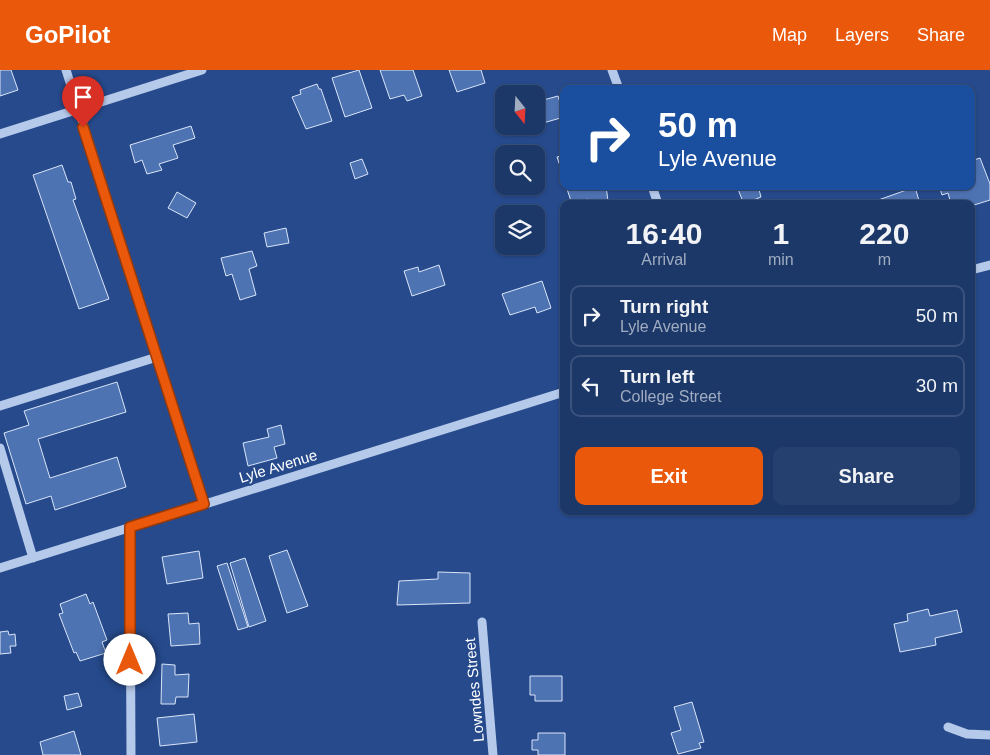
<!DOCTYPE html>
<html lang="en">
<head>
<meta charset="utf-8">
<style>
	:root { --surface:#1c3869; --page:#253f6f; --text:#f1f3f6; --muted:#a0acc0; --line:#3a527d; --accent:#ea580c }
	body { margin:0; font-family:Arial,sans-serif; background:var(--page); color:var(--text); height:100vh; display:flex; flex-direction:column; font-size:19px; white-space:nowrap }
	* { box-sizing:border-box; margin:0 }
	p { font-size:16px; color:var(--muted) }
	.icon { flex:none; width:28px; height:28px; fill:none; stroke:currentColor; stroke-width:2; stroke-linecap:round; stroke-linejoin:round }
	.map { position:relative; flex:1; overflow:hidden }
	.side { position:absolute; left:560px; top:130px; width:415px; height:315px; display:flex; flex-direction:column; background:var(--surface); border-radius:10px; box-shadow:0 1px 4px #0004,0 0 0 1px var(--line) }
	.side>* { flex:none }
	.banner { position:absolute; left:560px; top:15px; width:415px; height:105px; border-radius:10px; box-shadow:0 1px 4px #0004,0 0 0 1px var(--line); background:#1a4fa0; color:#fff; overflow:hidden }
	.needle { width:32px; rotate:162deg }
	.controls { position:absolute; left:495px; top:15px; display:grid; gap:10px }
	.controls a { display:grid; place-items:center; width:50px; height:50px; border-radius:10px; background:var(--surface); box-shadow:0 1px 4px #0004,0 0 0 1px var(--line); font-size:25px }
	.pin { position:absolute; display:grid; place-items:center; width:42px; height:42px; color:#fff; margin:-51px -21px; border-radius:50% 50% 50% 0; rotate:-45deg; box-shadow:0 0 5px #0007 }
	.pin .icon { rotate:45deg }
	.me { position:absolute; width:55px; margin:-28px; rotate:0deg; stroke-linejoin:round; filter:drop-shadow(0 0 4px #0008) }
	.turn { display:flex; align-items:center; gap:18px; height:105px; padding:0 15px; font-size:22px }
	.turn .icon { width:65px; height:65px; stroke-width:2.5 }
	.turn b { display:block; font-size:35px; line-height:42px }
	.eta { display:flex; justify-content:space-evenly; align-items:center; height:85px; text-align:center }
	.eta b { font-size:30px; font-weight:800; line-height:35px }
	.button { display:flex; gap:10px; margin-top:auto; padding:10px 15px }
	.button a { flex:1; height:58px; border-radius:10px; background:var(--accent); color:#fff; font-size:20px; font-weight:800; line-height:58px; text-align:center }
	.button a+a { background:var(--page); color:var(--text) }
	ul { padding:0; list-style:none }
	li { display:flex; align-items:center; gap:15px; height:62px; margin:0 10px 8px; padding:0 5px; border:2px solid var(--line); border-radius:10px }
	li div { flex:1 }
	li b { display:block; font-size:19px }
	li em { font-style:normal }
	header { display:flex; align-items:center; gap:30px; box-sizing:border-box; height:70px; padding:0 25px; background:var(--accent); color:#fff }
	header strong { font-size:24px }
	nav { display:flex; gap:28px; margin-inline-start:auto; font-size:18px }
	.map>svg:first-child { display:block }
</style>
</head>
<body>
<header>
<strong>GoPilot</strong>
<nav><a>Map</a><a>Layers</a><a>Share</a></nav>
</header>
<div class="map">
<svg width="990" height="685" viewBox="0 0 990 685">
	<rect width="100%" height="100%" fill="#264a8c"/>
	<path fill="#4e73b3" stroke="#d9e5f8" d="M 0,0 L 11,0 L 18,20 L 0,26 Z
		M 359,0 L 372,38 L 345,47 L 332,8 Z
		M 380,0 L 413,0 L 422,26 L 407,31 L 404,25 L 390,29 Z
		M 449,0 L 481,0 L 485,13 L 457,22 Z
		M 317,14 L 319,19 L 321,19 L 332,51 L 306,59 L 292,27 L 301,24 L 300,20 Z
		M 558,26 L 564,47 L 536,55 L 536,32 Z
		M 191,56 L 195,68 L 173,75 L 178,88 L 159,94 L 162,100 L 147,104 L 142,90 L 135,93 L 130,75 Z
		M 564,85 L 564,108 L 557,87 Z
		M 980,88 L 990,114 L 990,130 L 971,136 L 971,134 L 951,134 L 948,123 L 942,125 L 939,116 L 971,116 L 971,91 Z
		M 362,89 L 368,104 L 355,109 L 350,93 Z
		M 62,95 L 68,112 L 71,112 L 76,129 L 73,130 L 109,229 L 79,239 L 33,105 Z
		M 566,116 L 606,116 L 608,131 L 590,134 L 588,129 L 572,134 Z
		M 758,116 L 761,127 L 744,134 L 737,117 Z
		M 915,117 L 920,134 L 867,134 Z
		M 177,122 L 196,133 L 187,148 L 168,138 Z
		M 286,158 L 289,173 L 267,177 L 264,163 Z
		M 252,181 L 257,196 L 249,199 L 256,225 L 240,230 L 232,204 L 226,206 L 221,188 Z
		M 439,195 L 445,215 L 412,226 L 404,201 L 418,197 L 419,202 Z
		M 542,211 L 551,238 L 537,243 L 535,237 L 510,245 L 502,224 Z
		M 117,312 L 126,342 L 38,369 L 50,408 L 117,387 L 126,417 L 55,440 L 51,426 L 26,434 L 4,363 L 29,355 L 24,341 Z
		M 281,355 L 285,374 L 274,377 L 277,388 L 248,396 L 243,373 L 269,367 L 267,359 Z
		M 287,480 L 308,536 L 287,543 L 269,486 Z
		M 199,481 L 203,508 L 167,514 L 162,487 Z
		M 245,488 L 266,551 L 249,557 L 230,493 Z
		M 227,493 L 248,557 L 238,560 L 217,496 Z
		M 438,502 L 470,503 L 470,533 L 397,535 L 399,511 L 438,509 Z
		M 86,524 L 90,534 L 93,532 L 107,570 L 102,572 L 106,583 L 80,591 L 76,582 L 74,583 L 59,544 L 63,543 L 60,534 Z
		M 928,539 L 930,546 L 957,540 L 962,562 L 935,568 L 936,575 L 900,582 L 894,554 L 908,551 L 907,544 Z
		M 188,543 L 189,554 L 199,553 L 200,574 L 171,576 L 168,544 Z
		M 8,561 L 9,565 L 15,564 L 16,576 L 10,576 L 11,583 L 0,584 L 0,562 Z
		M 162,594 L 175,595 L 175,605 L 189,604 L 188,627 L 176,627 L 175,634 L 161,634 Z
		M 530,606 L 562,606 L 562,631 L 535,631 L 535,625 L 530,625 Z
		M 78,623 L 82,636 L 67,640 L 64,626 Z
		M 692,632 L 704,672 L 699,673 L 701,678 L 678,684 L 671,663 L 681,660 L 674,637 Z
		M 194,644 L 197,672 L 160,676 L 157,648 Z
		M 74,661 L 81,685 L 43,685 L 40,672 Z
		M 538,663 L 565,663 L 565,685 L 538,685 L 538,680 L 532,680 L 532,670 L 538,670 Z"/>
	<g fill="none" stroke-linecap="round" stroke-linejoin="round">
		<path stroke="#b5c9ea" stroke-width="9" d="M 66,0 L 204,433
			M 612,0 L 619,19
			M 0,64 L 202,0
			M 652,116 L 658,134
			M 971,200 L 990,195
			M 0,336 L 157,287
			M 0,378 L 33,488
			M 130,457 L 131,685
			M 0,498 L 564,322
			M 482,552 L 493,685
			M 948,657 L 967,664 L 990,665"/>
	</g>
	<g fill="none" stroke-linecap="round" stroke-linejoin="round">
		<defs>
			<path id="route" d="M 83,57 L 204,434 L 130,457 L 130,590"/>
		</defs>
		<use href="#route" stroke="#983908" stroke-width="12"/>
		<use href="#route" stroke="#ea580c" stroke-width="9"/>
	</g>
	<g text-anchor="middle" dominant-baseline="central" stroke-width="4.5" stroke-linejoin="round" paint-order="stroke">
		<g font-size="15" fill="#fff" stroke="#264a8c">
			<text transform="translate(278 396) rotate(-17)">Lyle Avenue</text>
			<text transform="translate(474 620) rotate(-95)">Lowndes Street</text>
		</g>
	</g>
</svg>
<div class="controls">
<a><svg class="needle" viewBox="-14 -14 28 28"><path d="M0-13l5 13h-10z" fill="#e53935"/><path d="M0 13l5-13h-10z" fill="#a0acc0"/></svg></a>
<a><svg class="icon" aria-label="search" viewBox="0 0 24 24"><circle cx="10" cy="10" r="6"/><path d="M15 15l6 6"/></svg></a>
<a><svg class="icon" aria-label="layers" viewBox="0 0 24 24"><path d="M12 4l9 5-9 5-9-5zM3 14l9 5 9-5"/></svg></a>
</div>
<div class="pin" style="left:83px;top:57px;background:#d93025"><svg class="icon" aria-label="arrive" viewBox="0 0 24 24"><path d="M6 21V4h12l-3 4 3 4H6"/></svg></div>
<svg class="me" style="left:130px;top:590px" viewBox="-20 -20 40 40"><circle r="19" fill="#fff"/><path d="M0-13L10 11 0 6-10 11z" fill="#ea580c"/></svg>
<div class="banner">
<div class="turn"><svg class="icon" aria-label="right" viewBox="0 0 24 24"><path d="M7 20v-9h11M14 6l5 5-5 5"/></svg><div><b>50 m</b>Lyle Avenue</div></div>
</div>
<section class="side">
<div class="eta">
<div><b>16:40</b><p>Arrival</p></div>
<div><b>1</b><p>min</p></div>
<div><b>220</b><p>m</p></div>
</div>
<ul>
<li><svg class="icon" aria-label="right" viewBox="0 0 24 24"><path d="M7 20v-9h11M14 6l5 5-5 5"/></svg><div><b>Turn right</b><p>Lyle Avenue</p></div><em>50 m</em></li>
<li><svg class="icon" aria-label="left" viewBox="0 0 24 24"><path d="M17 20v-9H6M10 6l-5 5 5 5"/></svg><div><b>Turn left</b><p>College Street</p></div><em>30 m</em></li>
</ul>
<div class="button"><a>Exit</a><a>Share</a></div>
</section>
</div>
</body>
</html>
